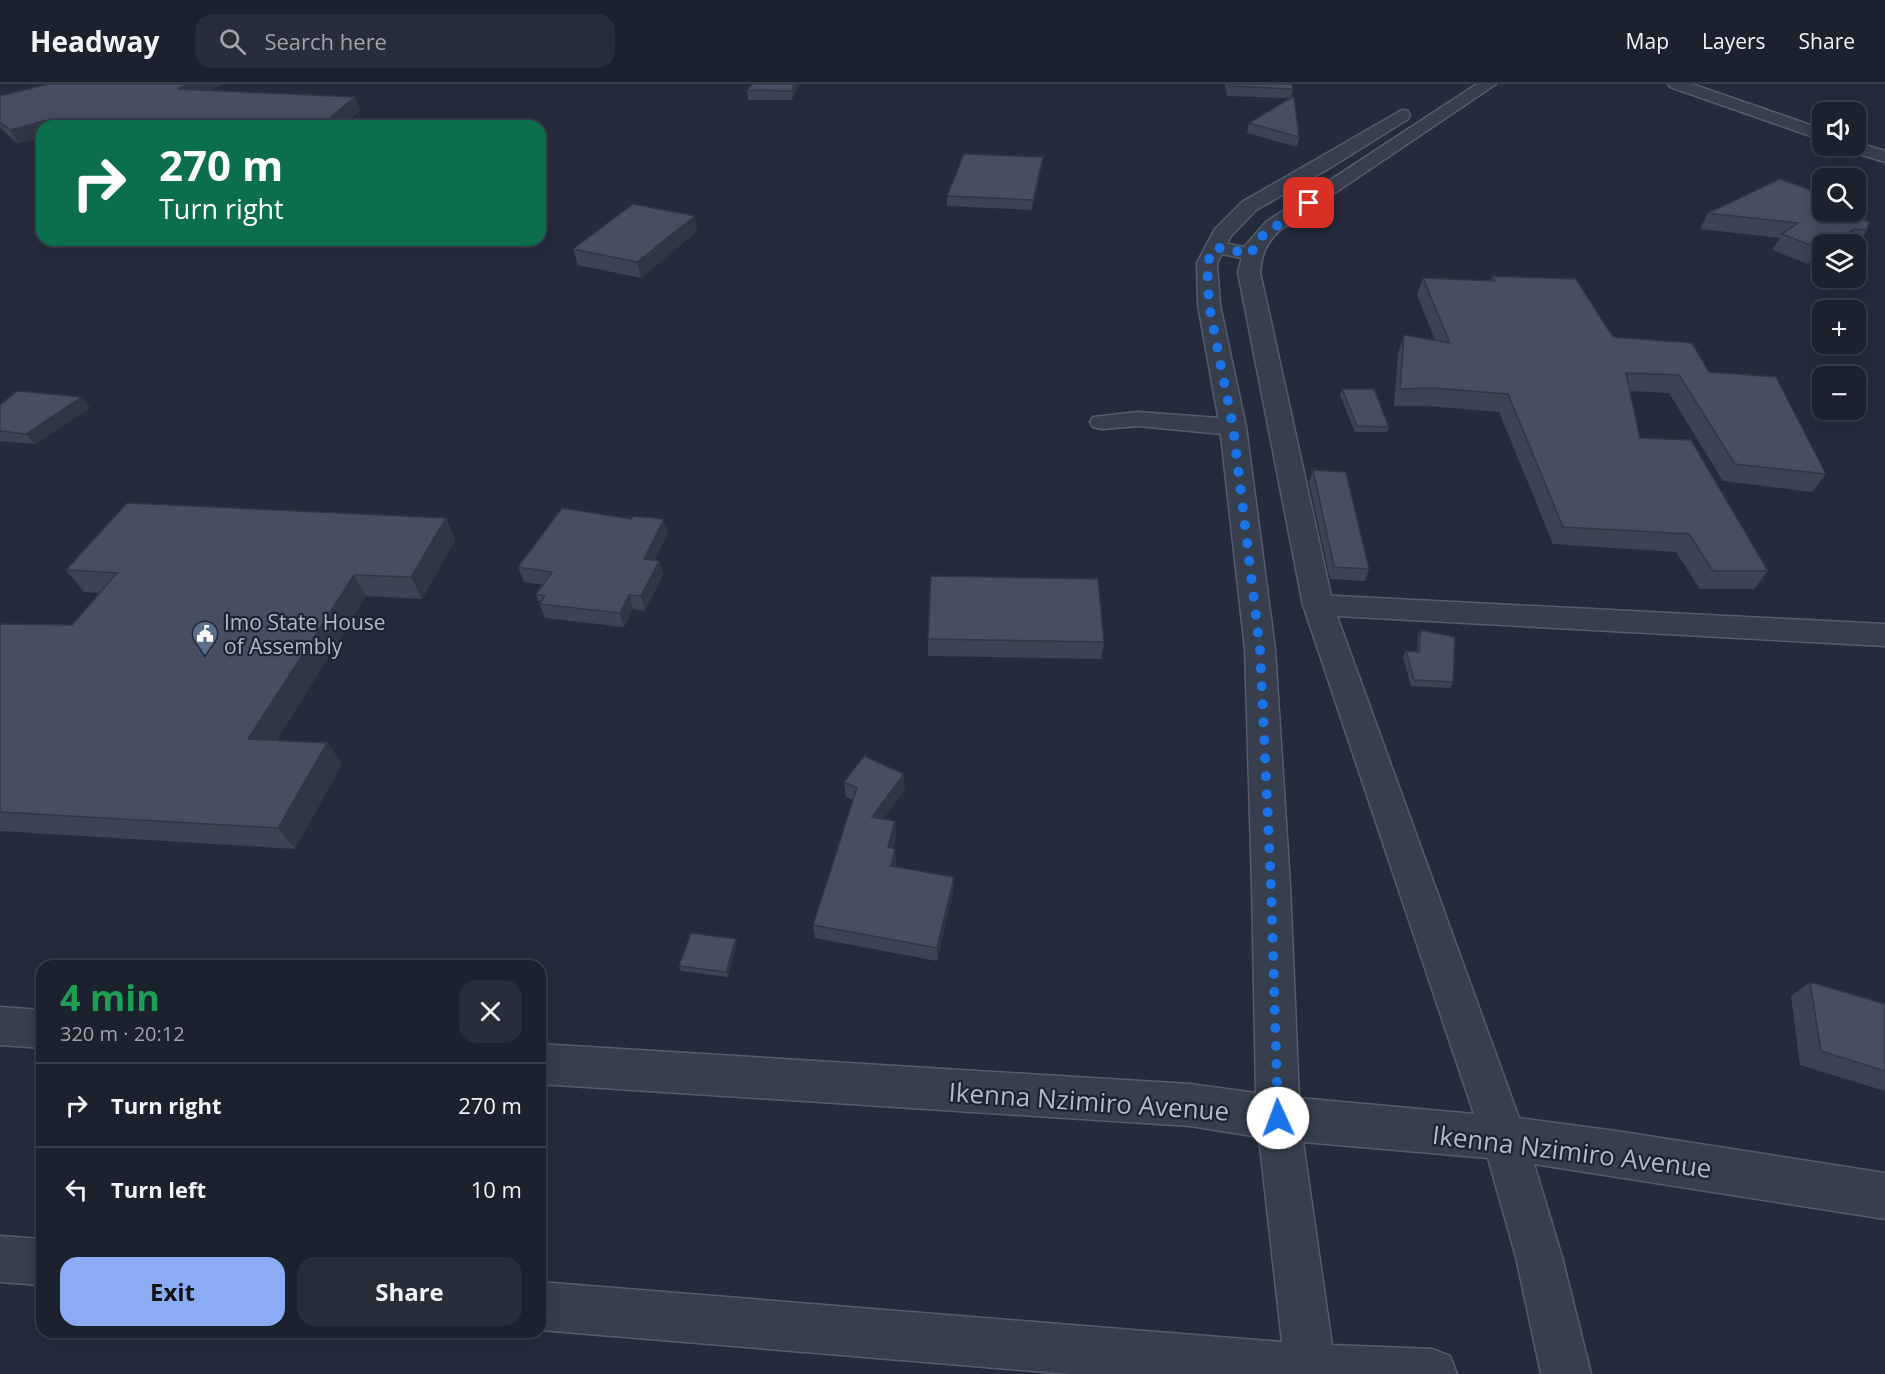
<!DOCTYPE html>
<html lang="en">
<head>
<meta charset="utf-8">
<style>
	:root { --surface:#1b212d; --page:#282e39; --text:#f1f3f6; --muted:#a0a3aa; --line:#393e49; --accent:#8aacf5 }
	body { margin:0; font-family:"Open Sans",sans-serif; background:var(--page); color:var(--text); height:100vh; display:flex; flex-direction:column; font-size:22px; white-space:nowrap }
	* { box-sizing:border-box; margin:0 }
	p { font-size:20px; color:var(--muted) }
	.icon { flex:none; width:33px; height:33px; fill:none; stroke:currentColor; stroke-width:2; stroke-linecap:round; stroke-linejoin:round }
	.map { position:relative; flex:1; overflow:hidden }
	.details { position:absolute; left:36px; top:876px; width:510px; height:378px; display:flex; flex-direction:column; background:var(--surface); border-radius:18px; box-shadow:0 3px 15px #0003,0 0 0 2px var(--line) }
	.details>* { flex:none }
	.guide { position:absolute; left:36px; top:36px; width:510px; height:126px; border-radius:18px; box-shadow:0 3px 15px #0003,0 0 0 2px var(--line); background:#0b6e4f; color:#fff; overflow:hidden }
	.controls { position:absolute; left:1812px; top:18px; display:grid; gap:12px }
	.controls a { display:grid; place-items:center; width:54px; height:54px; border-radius:12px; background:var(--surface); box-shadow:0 3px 15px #0003,0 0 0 2px var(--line); font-size:30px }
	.pin { position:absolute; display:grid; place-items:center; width:51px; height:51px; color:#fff; margin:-26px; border-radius:12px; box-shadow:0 3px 9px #0006 }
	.me { position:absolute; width:66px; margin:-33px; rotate:358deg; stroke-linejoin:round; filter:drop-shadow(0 0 4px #0008) }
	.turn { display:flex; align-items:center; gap:21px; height:126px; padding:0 24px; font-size:27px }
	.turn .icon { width:78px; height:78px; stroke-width:2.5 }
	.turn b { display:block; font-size:42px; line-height:51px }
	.round { display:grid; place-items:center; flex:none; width:63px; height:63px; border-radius:18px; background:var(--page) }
	.overview { display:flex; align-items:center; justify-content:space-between; height:102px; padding:0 24px }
	h1 { font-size:36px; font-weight:700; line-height:45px; color:#1e9e55 }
	.primary-button { display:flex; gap:12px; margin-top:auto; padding:12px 24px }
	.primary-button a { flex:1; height:69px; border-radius:18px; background:var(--accent); color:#111; font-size:24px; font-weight:700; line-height:69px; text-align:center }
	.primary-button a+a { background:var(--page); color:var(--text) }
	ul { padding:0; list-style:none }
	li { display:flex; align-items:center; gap:18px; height:84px; padding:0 24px; border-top:2px solid var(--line) }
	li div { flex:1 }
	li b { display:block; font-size:22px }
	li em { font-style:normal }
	header { display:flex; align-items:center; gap:36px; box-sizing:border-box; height:84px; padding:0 30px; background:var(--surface); border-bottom:2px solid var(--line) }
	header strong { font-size:28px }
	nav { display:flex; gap:33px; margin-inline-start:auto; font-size:21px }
	.search { width:420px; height:54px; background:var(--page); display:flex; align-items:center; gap:15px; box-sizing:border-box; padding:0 21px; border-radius:18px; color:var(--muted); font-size:22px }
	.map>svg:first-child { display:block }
</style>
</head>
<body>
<header>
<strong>Headway</strong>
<div class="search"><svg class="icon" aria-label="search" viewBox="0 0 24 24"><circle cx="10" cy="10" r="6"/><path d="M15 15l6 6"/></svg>Search here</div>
<nav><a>Map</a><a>Layers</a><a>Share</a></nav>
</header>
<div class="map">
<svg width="1885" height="1290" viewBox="0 0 1885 1290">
	<rect width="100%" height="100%" fill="#242c3c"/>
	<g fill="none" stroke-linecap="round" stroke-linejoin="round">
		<defs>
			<path id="minor" d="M 1215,157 L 1258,166 L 1261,170 L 1258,174 L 1251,176 L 1208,167 L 1205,163 L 1208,159 Z
				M 1138,328 L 1233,335 L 1242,338 L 1246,343 L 1242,348 L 1233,351 L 1138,342 L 1102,345 L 1093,343 L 1090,338 L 1093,333 Z
				M 1318,511 L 1885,540 L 1885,562 L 1318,531 L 1307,528 L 1303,521 L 1307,514 Z"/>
			<path id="tertiary" d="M 1477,0 L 1496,0 L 1280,146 C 1266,159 1262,170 1260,188 L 1333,521 L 1519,1034 L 1616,1047 L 1885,1089 L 1885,1135 L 1534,1080 L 1562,1173 L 1591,1290 L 1541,1290 L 1516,1173 L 1488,1074 L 1303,1058 L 1332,1261 L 1432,1265 L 1450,1272 L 1457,1290 L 1070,1290 L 540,1246 L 540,1198 L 1282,1258 L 1259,1053 L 1190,1042 L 540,1000 L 540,960 L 1190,1000 L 1256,1009 L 1252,801 L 1245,565 L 1220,343 L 1198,221 L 1197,179 L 1215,145 L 1242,118 L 1402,26 L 1408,27 L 1410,31 L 1408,35 L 1333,82 L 1256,126 L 1231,152 L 1217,179 L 1220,221 L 1246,343 L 1275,565 L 1290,801 L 1299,1014 L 1474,1030 L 1303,521 L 1238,188 L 1245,162 L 1266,138 Z
				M 1668,0 L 1692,0 L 1822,45 L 1822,56 L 1670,3 Z
				M 1856,58 L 1885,67 L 1885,78 L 1846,66 L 1843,62 L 1856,62 Z
				M 0,923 L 42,926 L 42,964 L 0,961 Z
				M 0,1152 L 42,1155 L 42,1201 L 0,1198 Z"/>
		</defs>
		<use href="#minor" stroke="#555c6a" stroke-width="3"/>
		<use href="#tertiary" stroke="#555c6a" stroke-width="3"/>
		<use href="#minor" fill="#373e4c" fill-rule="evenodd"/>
		<use href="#tertiary" fill="#373e4c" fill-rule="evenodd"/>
	</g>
	<path fill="#3b4453" d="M 753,0 L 798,0 L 792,16 L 748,16 L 747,6 Z
		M 1225,0 L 1292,0 L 1293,5 L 1291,14 L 1299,53 L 1297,63 L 1247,49 L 1249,39 L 1289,14 L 1227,12 Z
		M 221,1 L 209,7 L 360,27 L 42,42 L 18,60 L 0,44 L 0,12 Z
		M 1043,73 L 1042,83 L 1032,126 L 947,122 L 947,112 Z
		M 1822,128 L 1867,146 L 1857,162 L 1856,162 L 1856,160 L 1822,160 L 1808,180 L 1772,166 L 1780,154 L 1700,145 L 1708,129 Z
		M 697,147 L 641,194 L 578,181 L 573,165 Z
		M 1492,192 L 1613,253 L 1709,288 L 1826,390 L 1812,408 L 1723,397 L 1669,309 L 1630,307 L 1640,354 L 1768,487 L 1754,505 L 1700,505 L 1676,468 L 1553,460 L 1499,328 L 1426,322 L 1394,322 L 1398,269 L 1404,251 L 1435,256 L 1417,211 L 1423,194 L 1490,197 Z
		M 1342,305 L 1389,343 L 1387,348 L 1355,348 L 1340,311 Z
		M 82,313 L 90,324 L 35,360 L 0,357 L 0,321 Z
		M 1313,386 L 1369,485 L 1365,497 L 1330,495 L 1309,398 Z
		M 446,434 L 455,456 L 422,515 L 366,512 L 277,656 L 327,659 L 342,680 L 295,765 L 0,747 L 0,540 L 72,541 L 99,509 L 84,508 L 66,486 Z
		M 668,449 L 655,476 L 659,477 L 663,491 L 645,527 L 633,525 L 624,543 L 545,534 L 536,510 L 543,501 L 524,498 L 518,483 Z
		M 1421,546 L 1453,598 L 1450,604 L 1411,602 L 1403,573 L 1406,567 L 1417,568 L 1418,552 Z
		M 928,555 L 1104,558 L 1101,575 L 928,572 Z
		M 844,698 L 905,705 L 883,735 L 895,737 L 896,752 L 893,764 L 895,765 L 896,779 L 895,783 L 954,793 L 953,807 L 937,877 L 815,854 L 813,841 L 853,716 L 846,713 Z
		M 737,860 L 728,893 L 681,887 L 679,882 Z
		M 1810,898 L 1885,920 L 1885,1007 L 1800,981 L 1791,912 Z"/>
	<path fill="#303743" d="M 189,0 L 220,0 L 221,1 L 185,19 L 178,5 Z
		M 794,0 L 798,0 L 792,16 L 792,7 Z
		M 355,13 L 360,27 L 342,42 L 320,42 Z
		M 44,37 L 47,42 L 42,42 L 42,53 L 18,60 L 10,46 Z
		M 1043,73 L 1042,83 L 1032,126 L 1033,116 Z
		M 1822,114 L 1822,120 L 1816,117 Z
		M 695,132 L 697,147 L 641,194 L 637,178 Z
		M 1855,145 L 1845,160 L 1825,160 Z
		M 1822,162 L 1822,172 L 1808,180 L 1818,164 Z
		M 82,313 L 90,324 L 35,360 L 26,350 Z
		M 446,434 L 455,456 L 422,515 L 411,493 Z
		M 664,435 L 668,449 L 648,490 L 644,475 Z
		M 659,477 L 663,491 L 645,527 L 641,512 Z
		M 354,491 L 366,512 L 265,676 L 248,655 Z
		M 629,511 L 633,525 L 624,543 L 620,529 Z
		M 327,659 L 342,680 L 295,765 L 278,744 Z
		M 904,690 L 905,705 L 874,748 L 872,733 Z
		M 895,737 L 896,752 L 889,778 L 888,763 Z
		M 895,765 L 896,779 L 892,796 L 891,782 Z
		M 954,793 L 953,807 L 937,877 L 937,864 Z
		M 736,855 L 737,860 L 728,893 L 726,888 Z"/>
	<path fill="#454f60" stroke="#303743" stroke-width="1.5" d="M 48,0 L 189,0 L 178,5 L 355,13 L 320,42 L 45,42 L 44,37 L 10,46 L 0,38 L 0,12 Z
		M 753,0 L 794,0 L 792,7 L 747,6 Z
		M 1228,0 L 1292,0 L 1293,5 L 1229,2 Z
		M 1294,12 L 1299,53 L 1249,39 Z
		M 964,70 L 1043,73 L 1033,116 L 947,112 Z
		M 1780,95 L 1822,110 L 1822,114 L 1816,117 L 1822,120 L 1822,128 L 1843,128 L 1869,138 L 1867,146 L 1855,145 L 1825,160 L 1822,160 L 1822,162 L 1818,164 L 1782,150 L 1798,139 L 1708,129 Z
		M 633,120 L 695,132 L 637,178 L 573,165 Z
		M 1492,192 L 1576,195 L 1613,253 L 1692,259 L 1709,288 L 1776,293 L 1826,390 L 1735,380 L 1679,291 L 1626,289 L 1640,354 L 1691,356 L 1768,487 L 1713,487 L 1689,450 L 1563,443 L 1508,310 L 1433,304 L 1400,305 L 1404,251 L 1450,259 L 1423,194 L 1495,197 Z
		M 1342,305 L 1374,305 L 1389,343 L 1357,342 Z
		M 17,307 L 82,313 L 26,350 L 0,347 L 0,321 Z
		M 1313,386 L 1346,388 L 1369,485 L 1334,483 Z
		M 127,419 L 446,434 L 411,493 L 354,491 L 248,655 L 327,659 L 278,744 L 0,728 L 0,540 L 72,541 L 117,489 L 66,486 Z
		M 562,424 L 631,435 L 633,432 L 664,435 L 644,475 L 659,477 L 641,512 L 629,511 L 620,529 L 539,520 L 545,512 L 536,510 L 552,488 L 518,483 Z
		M 931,492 L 1098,495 L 1104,558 L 928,555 Z
		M 1421,546 L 1455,553 L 1453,598 L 1414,596 L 1406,567 L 1419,568 Z
		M 864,672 L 904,690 L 872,733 L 895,737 L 888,763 L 895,765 L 891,782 L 954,793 L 937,864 L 813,841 L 857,704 L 844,698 Z
		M 691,849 L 736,855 L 726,888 L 679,882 Z
		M 1810,898 L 1885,920 L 1885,987 L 1821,967 Z"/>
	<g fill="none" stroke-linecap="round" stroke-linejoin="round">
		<path stroke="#1a73e8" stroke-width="10" stroke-dasharray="0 18" d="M 1278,1034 L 1271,801 L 1260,565 L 1233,343 L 1209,221 L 1207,179 L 1215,163 L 1251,170 L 1258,155 L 1309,119"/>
	</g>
	<defs>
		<symbol id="civic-pin" viewBox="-11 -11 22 30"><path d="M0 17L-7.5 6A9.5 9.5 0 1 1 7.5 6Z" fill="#5c6f8a" stroke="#1c2331"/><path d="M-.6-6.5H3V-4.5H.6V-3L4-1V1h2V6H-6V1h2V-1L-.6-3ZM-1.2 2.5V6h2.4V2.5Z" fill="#fff"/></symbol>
	</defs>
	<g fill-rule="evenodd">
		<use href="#civic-pin" x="190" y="535" width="30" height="40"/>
	</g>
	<g text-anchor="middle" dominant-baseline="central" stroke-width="4.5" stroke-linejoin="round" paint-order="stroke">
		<g font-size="21" fill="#b3b9c7" stroke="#1c2331" text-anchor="start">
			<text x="224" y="538">Imo State House<tspan x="224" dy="24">of Assembly</tspan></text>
		</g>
		<g font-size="26" fill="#b3b9c7" stroke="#1c2331">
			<text transform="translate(1089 1017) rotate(4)">Ikenna Nzimiro Avenue</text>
			<text transform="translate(1572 1067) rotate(7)">Ikenna Nzimiro Avenue</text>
		</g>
	</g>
</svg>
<div class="controls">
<a><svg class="icon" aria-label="sound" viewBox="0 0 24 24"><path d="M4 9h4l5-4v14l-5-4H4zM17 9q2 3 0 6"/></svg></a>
<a><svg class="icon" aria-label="search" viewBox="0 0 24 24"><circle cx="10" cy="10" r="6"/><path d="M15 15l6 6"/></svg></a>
<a><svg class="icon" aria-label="layers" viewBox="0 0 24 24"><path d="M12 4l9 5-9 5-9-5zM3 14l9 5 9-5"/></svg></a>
<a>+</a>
<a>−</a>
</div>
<div class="pin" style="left:1309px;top:119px;background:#d93025"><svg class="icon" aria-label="arrive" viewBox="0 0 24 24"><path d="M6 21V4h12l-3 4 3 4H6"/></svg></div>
<svg class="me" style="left:1278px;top:1034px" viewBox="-20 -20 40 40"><circle r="19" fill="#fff"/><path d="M0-13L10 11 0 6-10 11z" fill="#1a73e8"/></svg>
<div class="guide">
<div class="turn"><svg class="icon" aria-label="right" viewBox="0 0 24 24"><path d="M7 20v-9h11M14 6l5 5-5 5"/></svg><div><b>270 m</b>Turn right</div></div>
</div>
<section class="details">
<div class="overview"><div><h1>4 min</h1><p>320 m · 20:12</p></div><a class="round"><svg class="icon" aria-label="close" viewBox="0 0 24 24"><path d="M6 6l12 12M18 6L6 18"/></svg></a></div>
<ul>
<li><svg class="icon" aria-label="right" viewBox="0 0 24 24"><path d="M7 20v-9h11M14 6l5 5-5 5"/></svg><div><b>Turn right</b></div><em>270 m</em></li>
<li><svg class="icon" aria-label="left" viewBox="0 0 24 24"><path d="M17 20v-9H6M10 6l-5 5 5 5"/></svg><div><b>Turn left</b></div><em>10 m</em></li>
</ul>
<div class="primary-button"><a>Exit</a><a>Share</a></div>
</section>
</div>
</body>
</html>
